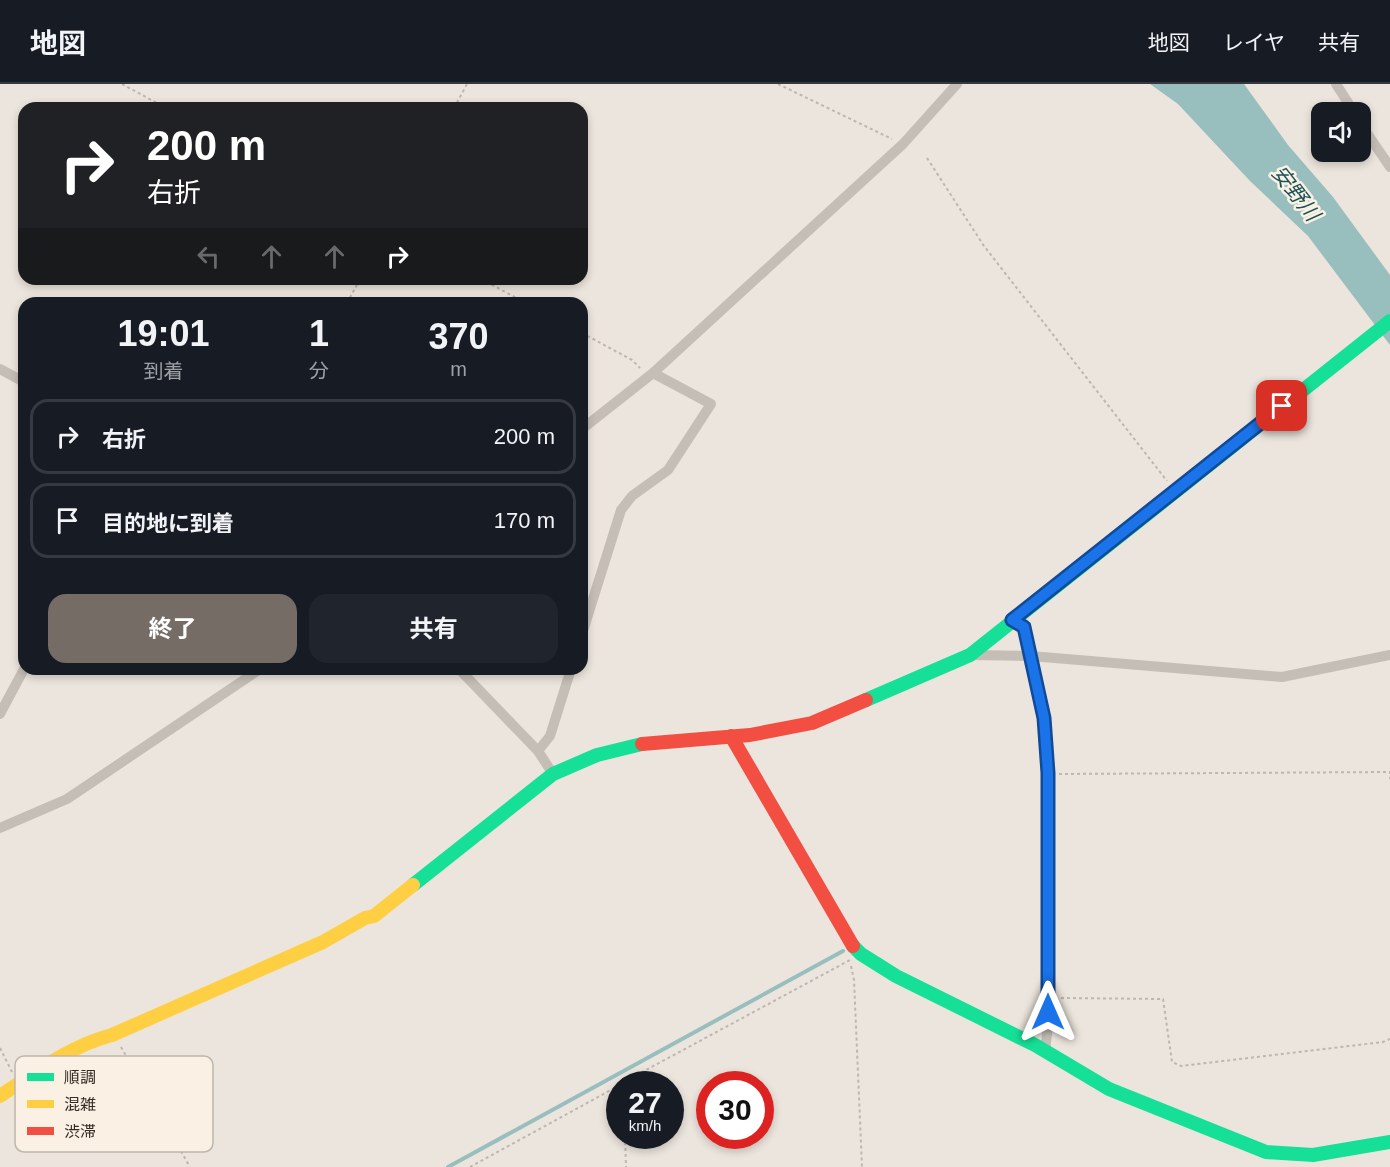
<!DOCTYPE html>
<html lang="ja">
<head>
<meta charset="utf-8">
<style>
	:root { --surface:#171b24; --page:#20242c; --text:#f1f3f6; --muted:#9ea1a6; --line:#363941; --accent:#756c65 }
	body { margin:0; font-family:Arial,"Noto Sans JP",sans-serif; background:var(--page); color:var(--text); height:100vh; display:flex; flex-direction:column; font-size:22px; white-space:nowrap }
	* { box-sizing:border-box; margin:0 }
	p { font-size:20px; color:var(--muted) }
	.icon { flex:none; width:33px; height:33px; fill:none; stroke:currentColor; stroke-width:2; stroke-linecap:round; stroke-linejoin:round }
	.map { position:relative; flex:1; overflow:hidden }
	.side { position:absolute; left:18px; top:213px; width:570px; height:378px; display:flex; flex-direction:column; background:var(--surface); border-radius:18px; box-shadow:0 3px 9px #0003 }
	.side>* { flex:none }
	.guide { position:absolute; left:18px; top:18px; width:570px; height:183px; border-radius:18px; box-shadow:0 3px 9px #0003; background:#202124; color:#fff; overflow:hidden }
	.buttons { position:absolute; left:1311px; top:18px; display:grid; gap:12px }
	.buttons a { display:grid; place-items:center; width:60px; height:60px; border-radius:12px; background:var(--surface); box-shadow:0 3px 9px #0003; font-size:30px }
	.speed { position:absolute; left:606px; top:987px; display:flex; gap:12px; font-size:30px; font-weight:700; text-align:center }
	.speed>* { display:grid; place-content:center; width:78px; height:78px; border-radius:50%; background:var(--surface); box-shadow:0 3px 9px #0003; line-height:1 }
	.speed small { font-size:15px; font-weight:400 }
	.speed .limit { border:9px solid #d22; background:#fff; color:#111 }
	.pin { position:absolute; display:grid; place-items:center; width:51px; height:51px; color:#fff; margin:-26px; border-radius:12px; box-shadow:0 3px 9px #0006 }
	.me { position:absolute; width:66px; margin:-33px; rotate:0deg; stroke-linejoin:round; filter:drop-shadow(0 0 4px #0008) }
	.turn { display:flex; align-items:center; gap:21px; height:126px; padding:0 30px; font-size:27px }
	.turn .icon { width:78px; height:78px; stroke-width:2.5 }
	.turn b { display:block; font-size:42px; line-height:51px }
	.lanes { display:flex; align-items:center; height:57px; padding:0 30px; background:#0003; justify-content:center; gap:30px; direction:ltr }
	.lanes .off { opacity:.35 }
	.eta { display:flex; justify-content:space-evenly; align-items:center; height:102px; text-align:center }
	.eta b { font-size:36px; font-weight:700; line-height:42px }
	.cta { display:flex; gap:12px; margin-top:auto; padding:12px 30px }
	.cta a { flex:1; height:69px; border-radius:18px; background:var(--accent); color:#fff; font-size:24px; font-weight:700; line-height:69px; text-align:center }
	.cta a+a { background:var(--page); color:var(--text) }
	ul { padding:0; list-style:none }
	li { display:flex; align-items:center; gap:18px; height:75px; margin:0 12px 9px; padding:0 18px; border:3px solid var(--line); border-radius:18px }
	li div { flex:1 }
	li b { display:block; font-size:22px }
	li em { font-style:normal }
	header { display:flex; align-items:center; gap:36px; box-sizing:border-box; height:84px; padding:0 30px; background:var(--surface); border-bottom:2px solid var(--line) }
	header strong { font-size:28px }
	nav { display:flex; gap:33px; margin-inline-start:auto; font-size:21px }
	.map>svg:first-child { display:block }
</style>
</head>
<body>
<header>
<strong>地図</strong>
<nav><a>地図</a><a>レイヤ</a><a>共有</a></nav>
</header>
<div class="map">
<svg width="1390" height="1083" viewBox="0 0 1390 1083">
	<rect width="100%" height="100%" fill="#ece5dd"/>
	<path fill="#99bebe" d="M 1150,0 L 1244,0 L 1288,61 L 1333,113 L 1390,191 L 1390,261 L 1308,152 L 1250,97 L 1178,20 Z"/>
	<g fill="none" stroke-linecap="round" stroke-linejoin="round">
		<path stroke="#99bebe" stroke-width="4" d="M 448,1083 L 843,867"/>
		<path stroke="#beb6af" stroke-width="2" stroke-dasharray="3 3" stroke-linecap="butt" d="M 122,0 L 166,24
			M 778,0 L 892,55
			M 454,24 L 467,0
			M 927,74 L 984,162 L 1167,397
			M 481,195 L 526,219
			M 347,219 L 360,195
			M 582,249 L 632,276 L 640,284
			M 1059,690 L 1390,688 L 1390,695
			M 851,882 L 854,896 L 862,1083
			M 1061,914 L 1163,915 L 1172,978 L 1181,982 L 1383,958 L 1390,955
			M 121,963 L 190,1083
			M 0,964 L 12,988
			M 620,1000 L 850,876
			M 625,1052 L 626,1083
			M 470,1083 L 620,1001"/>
		<path stroke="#c5beb7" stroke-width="10" d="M 1336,0 L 1354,28
			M 1360,39 L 1390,83
			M 0,285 L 24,298
			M 582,345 L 653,289 L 903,60 L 957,0
			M 1012,536 L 1024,543 L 1044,634 L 1048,689 L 1048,942 L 1045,967
			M 582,550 L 621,426 L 632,412 L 668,386 L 711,320 L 653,289
			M 970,571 L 1031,572 L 1282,593 L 1390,571
			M 459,585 L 538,667 L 553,690
			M 0,630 L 24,585
			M 538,667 L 550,652 L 571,585
			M 0,744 L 67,715 L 260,585"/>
		<path stroke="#16e098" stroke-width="14" d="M 866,616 L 970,571 L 1390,237
			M 413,801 L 553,690 L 597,671 L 642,660
			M 853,862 L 861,870 L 896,892 L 1035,961 L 1109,1005 L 1266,1068 L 1313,1071 L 1390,1058"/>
		<path stroke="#ffcf43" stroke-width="14" d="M 0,1012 C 36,988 70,962 112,951 L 323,858 L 365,834 L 374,832 L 413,801"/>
		<path stroke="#f24e42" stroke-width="14" d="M 731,652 L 853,862
			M 642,660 L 750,651 L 812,639 L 866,616"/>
	</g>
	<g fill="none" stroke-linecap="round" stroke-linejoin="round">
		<defs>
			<path id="route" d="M 1048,928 L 1048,689 L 1044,634 L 1024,543 L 1012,536 L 1282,322"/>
		</defs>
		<use href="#route" stroke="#114b97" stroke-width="15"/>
		<use href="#route" stroke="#1a73e8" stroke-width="10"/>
	</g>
	<g text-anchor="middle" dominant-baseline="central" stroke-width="5" stroke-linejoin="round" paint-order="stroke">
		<g font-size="21" font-style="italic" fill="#195358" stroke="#faf0e3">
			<text transform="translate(1296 109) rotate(52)">安野川</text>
		</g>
	</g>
	<rect x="15" y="972" width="198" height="96" rx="9" fill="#faf0e3" stroke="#bfb5aa" stroke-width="1.5"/>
	<rect x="27" y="989" width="27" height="8" fill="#16e098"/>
	<rect x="27" y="1016" width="27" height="8" fill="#ffcf43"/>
	<rect x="27" y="1043" width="27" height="8" fill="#f24e42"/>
	<g font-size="16" fill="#352b25">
		<text x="64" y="999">順調</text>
		<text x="64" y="1026">混雑</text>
		<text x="64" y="1053">渋滞</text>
	</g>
</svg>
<div class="buttons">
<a><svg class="icon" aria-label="sound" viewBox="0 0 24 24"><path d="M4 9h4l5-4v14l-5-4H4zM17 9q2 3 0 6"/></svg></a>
</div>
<div class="speed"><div>27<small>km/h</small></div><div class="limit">30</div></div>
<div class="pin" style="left:1282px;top:322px;background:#d93025"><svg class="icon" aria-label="arrive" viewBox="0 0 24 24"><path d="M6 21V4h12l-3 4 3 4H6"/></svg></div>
<svg class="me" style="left:1048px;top:928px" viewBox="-20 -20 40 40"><path d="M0-17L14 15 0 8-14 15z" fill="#1a73e8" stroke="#fff" stroke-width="4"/></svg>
<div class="guide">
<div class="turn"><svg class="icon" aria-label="right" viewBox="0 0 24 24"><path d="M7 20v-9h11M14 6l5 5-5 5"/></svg><div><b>200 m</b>右折</div></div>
<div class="lanes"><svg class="icon off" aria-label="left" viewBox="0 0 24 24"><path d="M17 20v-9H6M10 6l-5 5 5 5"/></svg><svg class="icon off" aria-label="ahead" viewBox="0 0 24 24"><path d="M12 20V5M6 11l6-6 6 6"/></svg><svg class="icon off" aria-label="ahead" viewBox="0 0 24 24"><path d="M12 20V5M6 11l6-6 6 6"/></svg><svg class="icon" aria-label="right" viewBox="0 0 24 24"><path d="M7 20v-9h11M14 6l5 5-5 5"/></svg></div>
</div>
<section class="side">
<div class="eta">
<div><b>19:01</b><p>到着</p></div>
<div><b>1</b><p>分</p></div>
<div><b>370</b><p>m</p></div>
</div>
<ul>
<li><svg class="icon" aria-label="right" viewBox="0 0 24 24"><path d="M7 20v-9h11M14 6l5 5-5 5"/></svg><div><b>右折</b></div><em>200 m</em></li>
<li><svg class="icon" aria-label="arrive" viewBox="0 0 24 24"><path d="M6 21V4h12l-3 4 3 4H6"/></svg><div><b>目的地に到着</b></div><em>170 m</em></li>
</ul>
<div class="cta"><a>終了</a><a>共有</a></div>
</section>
</div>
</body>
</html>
